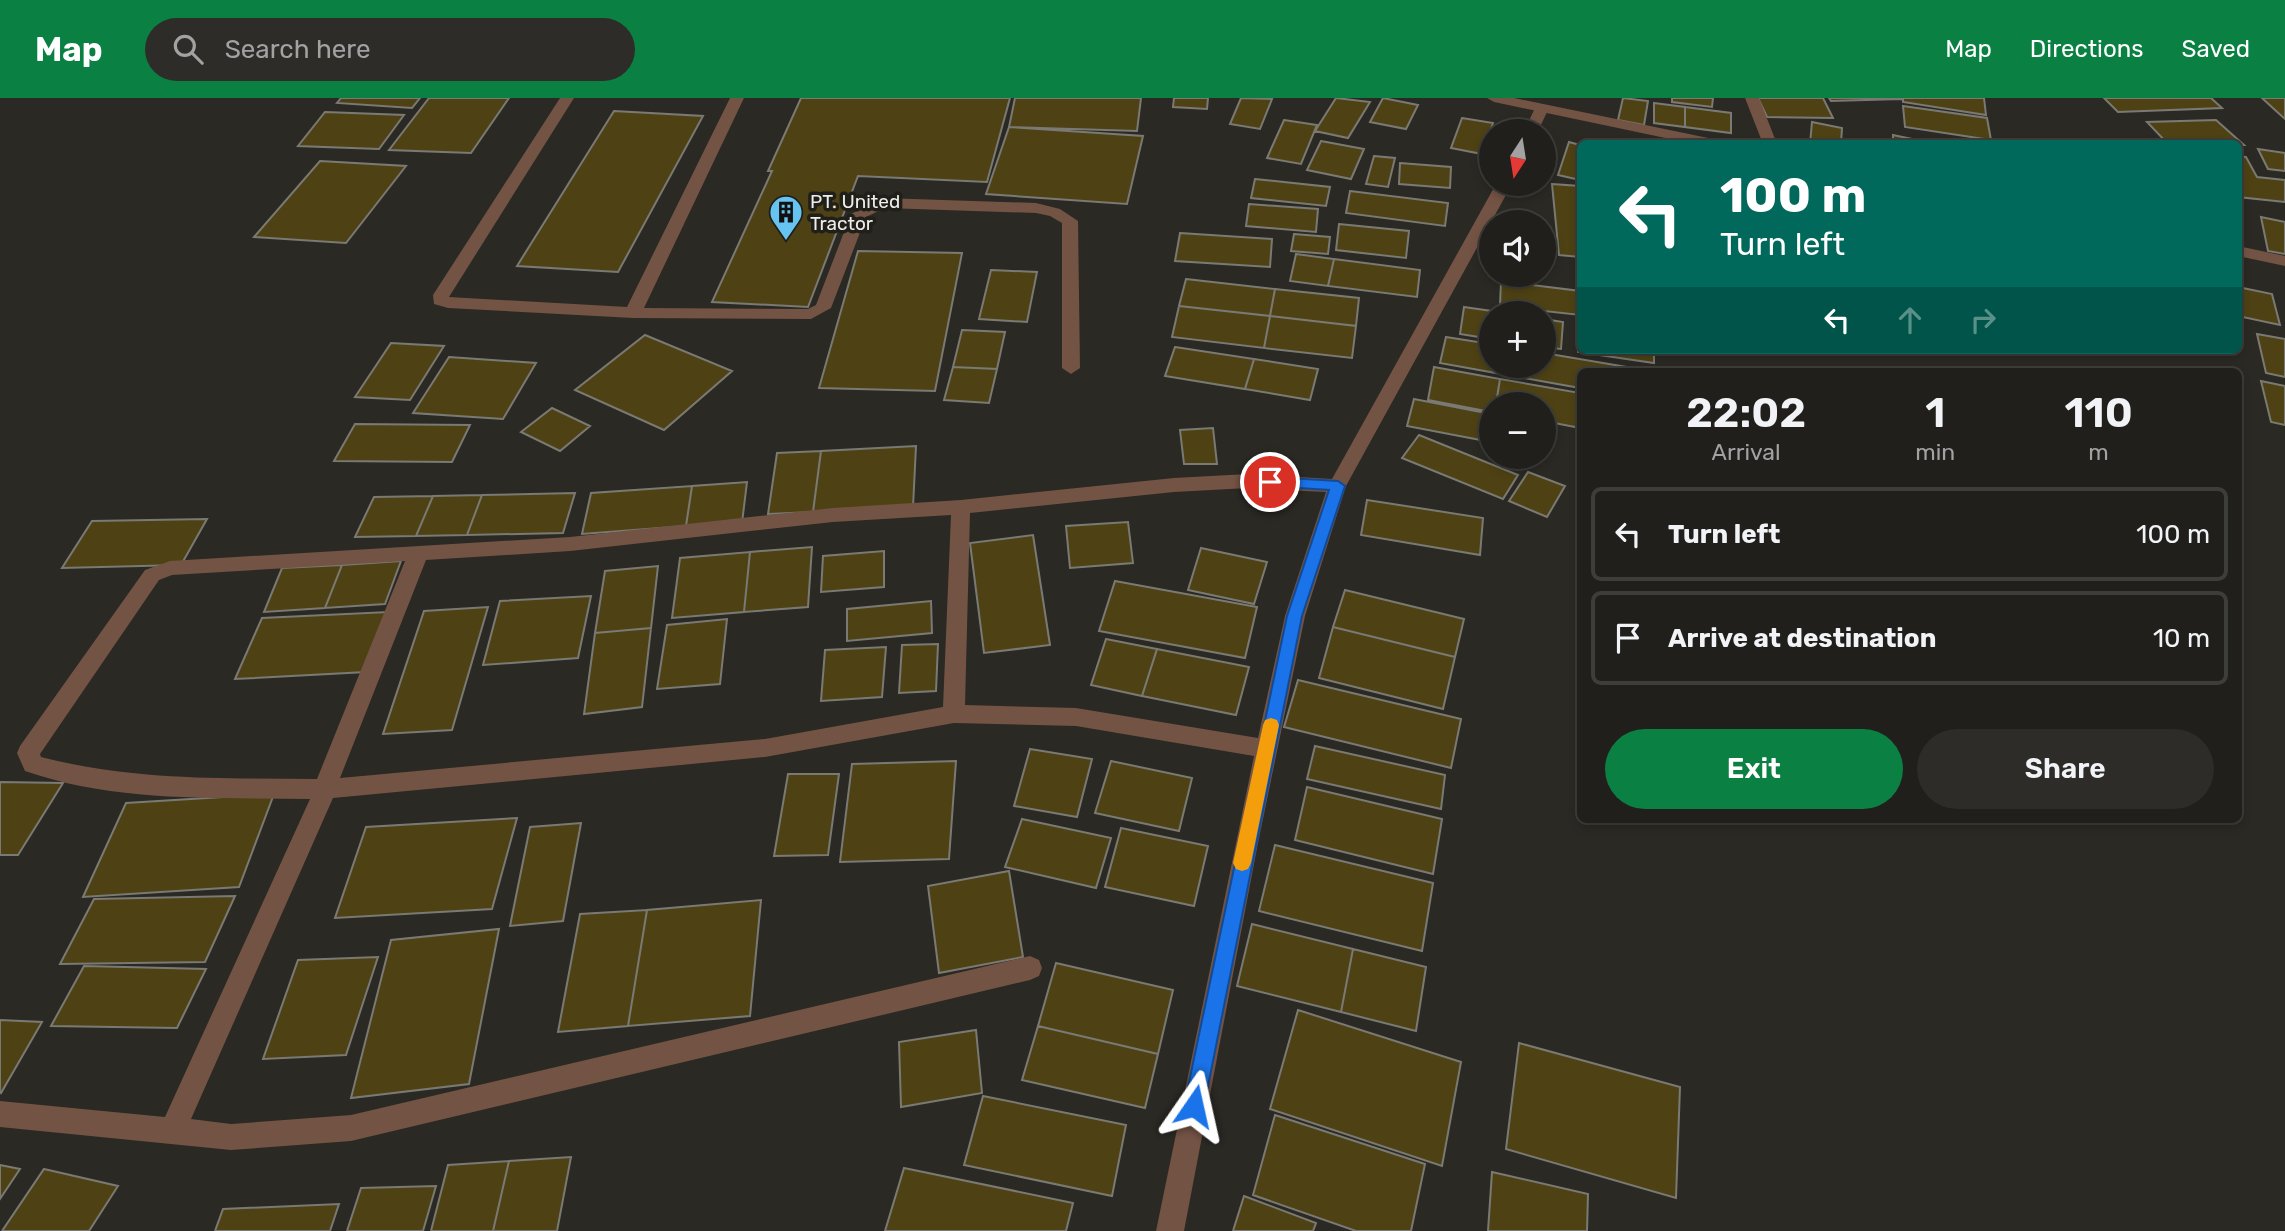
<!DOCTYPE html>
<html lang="en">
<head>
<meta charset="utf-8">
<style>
	:root { --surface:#201f1b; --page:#2d2c28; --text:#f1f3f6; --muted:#a2a2a3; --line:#3d3d3a; --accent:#0b8043 }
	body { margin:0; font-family:Rubik,sans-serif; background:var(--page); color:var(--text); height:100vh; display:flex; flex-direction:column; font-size:26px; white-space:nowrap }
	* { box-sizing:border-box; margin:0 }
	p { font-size:23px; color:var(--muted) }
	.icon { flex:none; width:38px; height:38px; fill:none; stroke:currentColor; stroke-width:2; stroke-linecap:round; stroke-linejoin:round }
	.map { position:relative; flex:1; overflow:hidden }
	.panel { position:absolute; left:1577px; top:270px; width:665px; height:455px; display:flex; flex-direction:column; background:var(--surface); border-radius:10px; box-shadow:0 4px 10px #0003,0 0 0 2px var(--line) }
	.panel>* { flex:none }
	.banner { position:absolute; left:1577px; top:42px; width:665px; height:214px; border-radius:10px; box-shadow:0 4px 10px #0003,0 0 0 2px var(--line); background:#00695c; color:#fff; overflow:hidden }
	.needle { width:46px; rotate:192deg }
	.buttons { position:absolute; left:1479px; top:21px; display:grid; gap:14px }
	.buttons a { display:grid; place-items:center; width:77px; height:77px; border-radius:50%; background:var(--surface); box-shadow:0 4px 10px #0003,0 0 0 2px var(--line); font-size:35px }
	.pin { position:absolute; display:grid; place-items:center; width:60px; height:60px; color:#fff; margin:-30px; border:4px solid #fff; border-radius:50%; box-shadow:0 2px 7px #0007 }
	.me { position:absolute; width:77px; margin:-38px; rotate:11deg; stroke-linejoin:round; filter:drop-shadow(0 0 5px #0008) }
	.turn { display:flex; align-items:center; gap:24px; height:147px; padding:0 28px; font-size:32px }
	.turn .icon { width:91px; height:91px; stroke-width:2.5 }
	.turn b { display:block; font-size:49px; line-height:60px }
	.lanes { display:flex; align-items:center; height:66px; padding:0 28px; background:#0003; justify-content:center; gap:35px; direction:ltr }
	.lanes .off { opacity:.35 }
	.eta { display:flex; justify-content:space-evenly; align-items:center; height:119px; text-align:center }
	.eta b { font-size:42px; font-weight:600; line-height:49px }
	.primary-button { display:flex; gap:14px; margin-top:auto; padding:14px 28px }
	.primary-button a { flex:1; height:80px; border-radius:42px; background:var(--accent); color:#fff; font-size:28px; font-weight:600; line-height:80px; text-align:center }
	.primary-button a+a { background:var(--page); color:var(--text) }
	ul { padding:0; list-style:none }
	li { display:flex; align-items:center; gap:21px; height:94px; margin:0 14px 10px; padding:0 14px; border:4px solid var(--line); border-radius:10px }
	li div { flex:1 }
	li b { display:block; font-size:26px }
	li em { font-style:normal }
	header { display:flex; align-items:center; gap:42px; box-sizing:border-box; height:98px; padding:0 35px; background:var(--accent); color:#fff }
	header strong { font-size:33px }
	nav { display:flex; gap:38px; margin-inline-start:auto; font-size:24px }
	.search { width:490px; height:63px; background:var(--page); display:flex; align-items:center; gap:18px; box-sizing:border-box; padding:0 24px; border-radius:38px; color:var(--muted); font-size:26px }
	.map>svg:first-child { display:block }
</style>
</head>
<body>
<header>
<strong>Map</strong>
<div class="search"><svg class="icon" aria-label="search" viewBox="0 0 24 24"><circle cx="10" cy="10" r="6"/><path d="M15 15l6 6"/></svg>Search here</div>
<nav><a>Map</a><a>Directions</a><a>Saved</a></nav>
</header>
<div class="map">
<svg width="2285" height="1133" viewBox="0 0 2285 1133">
	<rect width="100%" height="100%" fill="#2a2924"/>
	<path fill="#4e4214" stroke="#7a7973" stroke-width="2" d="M 341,0 L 420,0 L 412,10 L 337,5 Z
		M 429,0 L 509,0 L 471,55 L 389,52 Z
		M 801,0 L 1010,0 L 987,84 L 858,78 L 808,209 L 712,204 L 772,73 L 768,73 Z
		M 1015,0 L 1141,0 L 1137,33 L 1009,29 Z
		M 1174,0 L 1208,0 L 1207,11 L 1173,9 Z
		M 1241,0 L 1272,1 L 1260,31 L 1230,26 Z
		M 1336,0 L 1370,4 L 1348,40 L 1315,33 Z
		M 1383,0 L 1418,7 L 1406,31 L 1370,24 Z
		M 1623,0 L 1648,3 L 1644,27 L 1618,22 Z
		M 1672,0 L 1713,0 L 1712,9 L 1672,4 Z
		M 1758,0 L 1823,0 L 1833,20 L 1767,19 Z
		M 1829,0 L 1900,0 L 1902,1 L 1831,3 Z
		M 1903,0 L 1984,0 L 1986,17 L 1903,4 Z
		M 2104,0 L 2211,0 L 2222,10 L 2118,14 Z
		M 2262,0 L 2285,0 L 2285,21 L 2275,12 Z
		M 1654,5 L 1685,9 L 1685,29 L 1654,25 Z
		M 1903,8 L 1987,20 L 1991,42 L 1905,29 Z
		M 1685,9 L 1731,15 L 1731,35 L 1685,29 Z
		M 614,13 L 703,18 L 618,174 L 517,168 Z
		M 325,14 L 404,17 L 379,51 L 298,48 Z
		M 1462,20 L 1493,25 L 1482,56 L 1451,50 Z
		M 1284,22 L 1317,27 L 1301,66 L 1267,60 Z
		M 2216,22 L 2244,47 L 2168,46 L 2147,24 Z
		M 1812,24 L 1842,30 L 1841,46 L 1810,46 Z
		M 1009,29 L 1143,38 L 1127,106 L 986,96 Z
		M 1893,37 L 1927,44 L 1927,46 L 1893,46 Z
		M 1321,43 L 1364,51 L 1351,81 L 1307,72 Z
		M 1569,44 L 1580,47 L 1580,82 L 1558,77 Z
		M 2258,51 L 2285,55 L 2285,73 L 2268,71 Z
		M 1374,58 L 1395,60 L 1388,89 L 1366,86 Z
		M 2238,58 L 2246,59 L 2257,79 L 2285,82 L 2285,104 L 2238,99 Z
		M 320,63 L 406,68 L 346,145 L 254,139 Z
		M 1400,65 L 1451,69 L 1450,90 L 1399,86 Z
		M 1255,81 L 1330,89 L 1326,108 L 1251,100 Z
		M 1552,86 L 1580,88 L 1580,159 L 1559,157 Z
		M 1350,93 L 1448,105 L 1445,128 L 1346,115 Z
		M 1249,106 L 1318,111 L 1316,134 L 1246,128 Z
		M 2261,119 L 2285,124 L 2285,156 L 2268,153 Z
		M 1339,126 L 1409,133 L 1406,160 L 1336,152 Z
		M 1180,135 L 1272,141 L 1270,169 L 1175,163 Z
		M 1294,136 L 1330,139 L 1328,156 L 1291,153 Z
		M 858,153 L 962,155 L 935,293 L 819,290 Z
		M 1296,156 L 1334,161 L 1328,188 L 1290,183 Z
		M 1334,161 L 1420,172 L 1417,199 L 1328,188 Z
		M 991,172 L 1037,174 L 1027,224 L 979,221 Z
		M 1186,181 L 1275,191 L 1270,218 L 1179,208 Z
		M 1501,183 L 1580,193 L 1580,217 L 1500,208 Z
		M 2238,189 L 2272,196 L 2280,227 L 2238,218 Z
		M 1275,191 L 1359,200 L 1356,228 L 1270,218 Z
		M 1179,208 L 1270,218 L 1264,250 L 1172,239 Z
		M 1464,209 L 1506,215 L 1491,215 L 1491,241 L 1460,236 Z
		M 1270,218 L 1356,228 L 1352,260 L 1264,250 Z
		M 1544,221 L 1563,224 L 1561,251 L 1544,249 Z
		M 1580,223 L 1580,252 L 1654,252 L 1654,265 L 1578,254 Z
		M 962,232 L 1005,234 L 997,271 L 953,269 Z
		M 2257,236 L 2285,241 L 2285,279 L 2266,275 Z
		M 645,237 L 732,273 L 664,332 L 575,292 Z
		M 1446,239 L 1491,246 L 1491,268 L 1520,268 L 1518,279 L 1440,265 Z
		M 391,245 L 444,248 L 410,302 L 355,299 Z
		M 1175,249 L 1254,261 L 1245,291 L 1165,278 Z
		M 1544,255 L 1639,271 L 1639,273 L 1580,273 L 1580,290 L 1518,279 L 1520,268 L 1544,268 Z
		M 449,259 L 536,265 L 503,321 L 413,315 Z
		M 1254,261 L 1318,271 L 1310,302 L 1245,291 Z
		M 953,269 L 997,271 L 989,305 L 944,302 Z
		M 1434,269 L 1500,281 L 1496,306 L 1491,306 L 1491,314 L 1428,302 Z
		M 1500,281 L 1580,295 L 1580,330 L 1544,323 L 1544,306 L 1496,306 Z
		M 2261,283 L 2285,288 L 2285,327 L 2271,324 Z
		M 1414,301 L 1491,316 L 1491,344 L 1407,328 Z
		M 552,310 L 590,328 L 560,353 L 521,334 Z
		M 355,326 L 470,327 L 452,364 L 334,363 Z
		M 1213,330 L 1217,366 L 1184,366 L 1180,332 Z
		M 1419,337 L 1518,377 L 1503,401 L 1402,360 Z
		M 916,348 L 913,409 L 813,414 L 821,353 Z
		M 821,353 L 813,414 L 768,416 L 777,355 Z
		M 1528,374 L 1565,388 L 1547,419 L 1509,403 Z
		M 747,384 L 742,425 L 686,428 L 692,388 Z
		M 692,388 L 686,428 L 582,436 L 591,395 Z
		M 575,395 L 563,435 L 467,437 L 482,397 Z
		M 482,397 L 467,437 L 416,438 L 433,398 Z
		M 433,398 L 416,438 L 355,439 L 374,399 Z
		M 1367,402 L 1483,420 L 1480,457 L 1361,437 Z
		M 207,421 L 181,467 L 62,470 L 92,423 Z
		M 1128,424 L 1133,465 L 1070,470 L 1066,428 Z
		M 1033,437 L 1050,547 L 984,555 L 970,445 Z
		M 812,449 L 808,509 L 744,514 L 750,454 Z
		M 1201,450 L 1267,464 L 1254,506 L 1188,492 Z
		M 884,453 L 884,489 L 821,494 L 823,458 Z
		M 750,454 L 744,514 L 672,520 L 680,460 Z
		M 401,463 L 385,506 L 325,510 L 342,467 Z
		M 342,467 L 325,510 L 264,514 L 282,470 Z
		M 658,468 L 651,530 L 595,535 L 605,473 Z
		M 1115,483 L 1257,509 L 1245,560 L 1099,533 Z
		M 1345,492 L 1464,521 L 1455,559 L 1333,529 Z
		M 591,498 L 578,560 L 483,567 L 500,503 Z
		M 931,503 L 932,535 L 847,543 L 847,511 Z
		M 488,509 L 452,632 L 383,636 L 424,513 Z
		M 388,514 L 366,574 L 235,581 L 262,520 Z
		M 727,521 L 720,586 L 657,591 L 667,527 Z
		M 1333,529 L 1455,559 L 1443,611 L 1319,580 Z
		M 651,530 L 642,609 L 584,616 L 595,535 Z
		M 1106,541 L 1157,551 L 1142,598 L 1091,587 Z
		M 938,546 L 936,593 L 899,595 L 902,547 Z
		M 886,549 L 882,599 L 821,603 L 825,552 Z
		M 1157,551 L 1249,569 L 1236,617 L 1142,598 Z
		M 1298,582 L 1461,621 L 1451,670 L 1284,629 Z
		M 1315,648 L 1445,677 L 1441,711 L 1307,681 Z
		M 1030,651 L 1092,661 L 1077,719 L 1014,708 Z
		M 956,663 L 949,761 L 840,764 L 852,666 Z
		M 1111,663 L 1192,680 L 1179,733 L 1095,715 Z
		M 788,676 L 839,676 L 828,757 L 774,758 Z
		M 0,684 L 63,685 L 18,757 L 0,757 Z
		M 1307,689 L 1442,721 L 1433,776 L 1295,742 Z
		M 274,696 L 239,789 L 83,799 L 126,705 Z
		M 517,720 L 492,811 L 335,820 L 366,729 Z
		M 1022,721 L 1111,740 L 1096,790 L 1005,769 Z
		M 581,725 L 563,823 L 510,828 L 530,729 Z
		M 1121,730 L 1208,748 L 1194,808 L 1105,789 Z
		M 1275,747 L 1433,785 L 1422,853 L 1259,813 Z
		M 1009,773 L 1023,859 L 939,875 L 928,788 Z
		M 235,798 L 205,864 L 60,866 L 94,801 Z
		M 761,802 L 750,918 L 628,928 L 647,812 Z
		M 647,812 L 628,928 L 558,934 L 580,816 Z
		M 1252,826 L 1353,851 L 1341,914 L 1237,888 Z
		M 499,831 L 469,986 L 351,1000 L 391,842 Z
		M 1353,851 L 1426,869 L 1416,933 L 1341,914 Z
		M 378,859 L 346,957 L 263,961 L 298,862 Z
		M 1056,865 L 1173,892 L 1158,956 L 1038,928 Z
		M 84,868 L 206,871 L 177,930 L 51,928 Z
		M 1298,912 L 1461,964 L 1442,1068 L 1270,1011 Z
		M 0,922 L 42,924 L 1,995 L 0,994 Z
		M 1038,928 L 1158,956 L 1145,1010 L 1022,982 Z
		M 976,932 L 982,995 L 901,1009 L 899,944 Z
		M 1519,945 L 1680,989 L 1676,1100 L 1506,1051 Z
		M 983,998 L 1126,1027 L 1112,1098 L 964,1067 Z
		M 1275,1017 L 1425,1066 L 1411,1133 L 1356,1133 L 1253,1097 Z
		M 571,1059 L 557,1133 L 493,1133 L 509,1063 Z
		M 509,1063 L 493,1133 L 431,1133 L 448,1067 Z
		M 0,1067 L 20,1071 L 0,1101 Z
		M 904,1070 L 1073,1105 L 1066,1133 L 885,1133 Z
		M 44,1071 L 118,1088 L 89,1133 L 2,1133 Z
		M 1492,1074 L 1588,1096 L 1587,1133 L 1488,1133 Z
		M 436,1088 L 423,1133 L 347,1133 L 361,1090 Z
		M 1244,1098 L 1316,1125 L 1313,1133 L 1233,1133 Z
		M 339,1106 L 330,1133 L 215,1133 L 223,1111 Z"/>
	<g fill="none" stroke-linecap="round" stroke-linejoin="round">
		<path fill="#735344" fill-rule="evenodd" d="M 560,0 L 574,0 L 449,199 L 627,209 L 730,0 L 744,0 L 644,210 L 808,211 L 816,207 L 851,116 L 883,100 L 1036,105 L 1060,111 L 1078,123 L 1080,270 L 1071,276 L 1062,270 L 1062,125 L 1050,118 L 1036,115 L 885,110 L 866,119 L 831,210 L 811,221 L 633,220 L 448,210 L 434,206 L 433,197 Z"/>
		<path fill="#735344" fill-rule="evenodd" d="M 1745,0 L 1759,0 L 1777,46 L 1763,46 Z
			M 1542,6 L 1549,10 L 1538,33 L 1524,33 L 1535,10 Z
			M 1496,86 L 1512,86 L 1346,388 L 1305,518 L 1258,745 L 1184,1133 L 1156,1133 L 1254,658 L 1076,628 L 954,625 L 765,659 L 333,700 L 191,1021 L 231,1026 L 351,1017 L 1030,858 L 1039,862 L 1042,870 L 1039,878 L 1030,882 L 351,1043 L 231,1052 L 0,1029 L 0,1003 L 165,1019 L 310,701 C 214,699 117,705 25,673 L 17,655 L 20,648 L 145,472 L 170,463 L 570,439 L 833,410 L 961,402 L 1174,380 L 1248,376 L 1332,381 ZM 1248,390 L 1326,394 L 1285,518 L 1258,640 L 1076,610 L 965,607 L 970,415 L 1174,394 ZM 951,417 L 943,609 L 765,641 L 340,680 L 426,462 L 570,453 L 833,424 ZM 405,463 L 317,681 C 221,680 135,683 41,659 L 40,656 L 159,482 L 172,477 Z"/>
		<path fill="#735344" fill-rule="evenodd" d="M 1487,0 L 1514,0 L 1718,42 L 1725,46 L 1694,46 L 1494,4 Z
			M 2238,148 L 2285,158 L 2285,168 L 2238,158 Z"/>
	</g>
	<path fill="#1a73e8" stroke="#114b97" stroke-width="2" d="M 1270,379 L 1338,383 L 1345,388 L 1302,518 L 1204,1008 L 1201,1015 L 1194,1018 L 1187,1015 L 1184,1008 L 1287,518 L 1329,392 L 1265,388 L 1265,381 Z"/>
	<path fill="#f59e0b" d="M 1271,620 L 1277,622 L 1279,627 L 1251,765 L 1248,771 L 1242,773 L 1236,771 L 1233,765 L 1263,627 L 1265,622 Z"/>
	<defs>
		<symbol id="building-pin" viewBox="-11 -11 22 30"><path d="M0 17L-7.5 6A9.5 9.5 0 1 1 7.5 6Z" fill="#67c4f0" stroke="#201f1a"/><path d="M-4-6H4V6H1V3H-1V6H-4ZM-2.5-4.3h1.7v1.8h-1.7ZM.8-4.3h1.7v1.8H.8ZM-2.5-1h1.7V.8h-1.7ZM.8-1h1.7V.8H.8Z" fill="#111"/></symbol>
	</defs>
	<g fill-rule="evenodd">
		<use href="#building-pin" x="767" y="95" width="38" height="52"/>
	</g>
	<g text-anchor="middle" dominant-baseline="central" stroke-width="7" stroke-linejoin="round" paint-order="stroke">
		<g font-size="19" fill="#eeedea" stroke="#201f1a" text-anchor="start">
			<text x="810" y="103">PT. United<tspan x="810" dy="22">Tractor</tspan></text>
		</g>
	</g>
</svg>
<div class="buttons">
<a><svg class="needle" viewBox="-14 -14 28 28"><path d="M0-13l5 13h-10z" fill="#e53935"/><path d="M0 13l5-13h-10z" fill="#a2a2a3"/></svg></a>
<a><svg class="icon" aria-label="sound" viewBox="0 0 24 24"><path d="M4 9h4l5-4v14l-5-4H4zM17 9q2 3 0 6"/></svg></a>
<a>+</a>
<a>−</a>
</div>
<div class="pin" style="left:1270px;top:384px;background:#d93025"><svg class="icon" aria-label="arrive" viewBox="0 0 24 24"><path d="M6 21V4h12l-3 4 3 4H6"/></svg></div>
<svg class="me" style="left:1194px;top:1008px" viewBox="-20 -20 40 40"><path d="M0-17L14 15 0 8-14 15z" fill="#1a73e8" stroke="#fff" stroke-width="4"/></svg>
<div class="banner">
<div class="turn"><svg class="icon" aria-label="left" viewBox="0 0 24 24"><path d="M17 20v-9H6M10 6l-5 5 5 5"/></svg><div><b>100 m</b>Turn left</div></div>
<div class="lanes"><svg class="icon" aria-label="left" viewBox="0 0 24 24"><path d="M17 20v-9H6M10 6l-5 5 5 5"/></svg><svg class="icon off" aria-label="ahead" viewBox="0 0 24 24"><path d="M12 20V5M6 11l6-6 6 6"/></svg><svg class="icon off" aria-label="right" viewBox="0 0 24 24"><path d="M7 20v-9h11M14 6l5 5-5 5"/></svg></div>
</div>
<section class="panel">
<div class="eta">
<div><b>22:02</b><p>Arrival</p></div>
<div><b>1</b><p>min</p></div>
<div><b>110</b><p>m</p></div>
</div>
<ul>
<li><svg class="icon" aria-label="left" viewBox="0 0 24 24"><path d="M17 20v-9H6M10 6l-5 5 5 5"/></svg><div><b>Turn left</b></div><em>100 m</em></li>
<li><svg class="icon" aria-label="arrive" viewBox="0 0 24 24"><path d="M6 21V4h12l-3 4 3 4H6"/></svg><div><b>Arrive at destination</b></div><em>10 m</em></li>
</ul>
<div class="primary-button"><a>Exit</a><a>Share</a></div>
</section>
</div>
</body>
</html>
